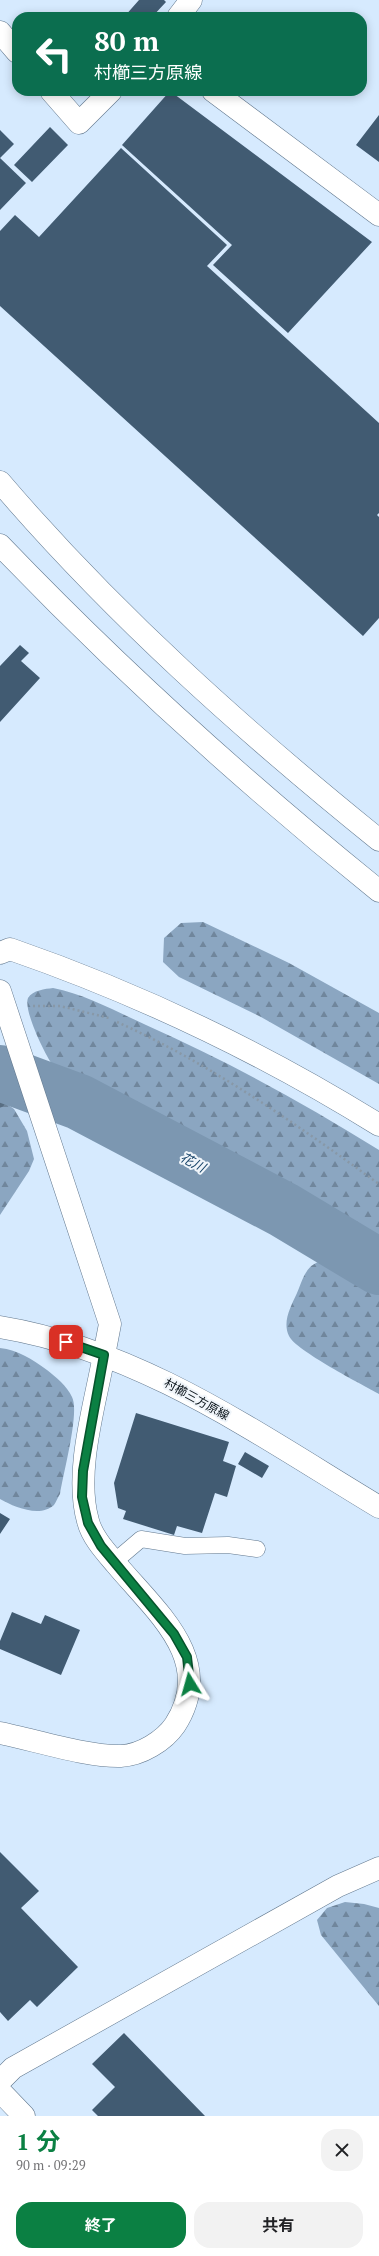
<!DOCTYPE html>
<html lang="ja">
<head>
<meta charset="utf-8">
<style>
	:root { --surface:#fff; --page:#f2f2f2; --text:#202124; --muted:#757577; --accent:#0b8043 }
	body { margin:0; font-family:"PT Serif","Noto Sans JP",serif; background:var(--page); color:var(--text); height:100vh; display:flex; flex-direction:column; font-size:15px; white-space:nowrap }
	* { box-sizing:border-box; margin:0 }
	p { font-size:13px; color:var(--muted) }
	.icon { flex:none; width:22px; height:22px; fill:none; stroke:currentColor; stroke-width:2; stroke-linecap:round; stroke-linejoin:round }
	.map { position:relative; height:2116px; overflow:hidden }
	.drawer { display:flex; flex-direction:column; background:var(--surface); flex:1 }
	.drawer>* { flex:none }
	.guide { position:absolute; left:12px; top:12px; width:355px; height:84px; border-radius:16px; box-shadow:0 2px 10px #0003; background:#0b6e4f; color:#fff; overflow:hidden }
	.pin { position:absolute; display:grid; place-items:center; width:34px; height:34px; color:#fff; margin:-17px; border-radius:8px; box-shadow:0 2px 6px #0006 }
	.me { position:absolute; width:44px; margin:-22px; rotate:352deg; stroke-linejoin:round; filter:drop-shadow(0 0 3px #0008) }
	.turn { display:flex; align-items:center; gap:14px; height:84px; padding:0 16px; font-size:18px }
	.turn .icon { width:52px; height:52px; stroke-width:2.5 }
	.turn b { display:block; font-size:28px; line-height:34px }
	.round { display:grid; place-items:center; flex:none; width:42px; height:42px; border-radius:16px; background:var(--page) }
	.head { display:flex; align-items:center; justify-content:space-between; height:68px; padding:0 16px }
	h1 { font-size:24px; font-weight:700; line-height:30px; color:var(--accent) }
	.button { display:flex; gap:8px; margin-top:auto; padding:8px 16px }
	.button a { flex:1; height:46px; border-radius:16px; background:var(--accent); color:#fff; font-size:16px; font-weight:700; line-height:46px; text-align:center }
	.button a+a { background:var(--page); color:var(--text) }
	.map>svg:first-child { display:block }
</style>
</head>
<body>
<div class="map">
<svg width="379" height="2116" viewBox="0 0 379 2116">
	<defs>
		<pattern id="forest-firs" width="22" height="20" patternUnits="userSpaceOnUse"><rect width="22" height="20" fill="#8ba6c1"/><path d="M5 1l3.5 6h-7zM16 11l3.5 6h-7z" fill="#70869c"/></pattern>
	</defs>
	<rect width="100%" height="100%" fill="#d6eafe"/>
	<path fill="url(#forest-firs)" d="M 203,922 L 289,963 L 379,1013 L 379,1084 L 261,1017 L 179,977 L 163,962 L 164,938 L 181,923 Z
		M 53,988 C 85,994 117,1012 146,1025 C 227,1061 304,1103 379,1150 L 379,1248 L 292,1196 L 69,1078 C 64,1075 58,1072 54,1067 C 46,1057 23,1010 28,998 C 33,990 45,989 53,988 Z
		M 0,1099 L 14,1109 L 27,1131 L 34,1159 L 29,1171 L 0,1215 Z
		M 327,1259 L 342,1263 L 379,1286 L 379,1394 C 363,1385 295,1350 289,1336 C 282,1322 291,1306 297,1293 C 305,1274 306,1264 327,1259 Z
		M 0,1348 C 18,1350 32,1359 47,1370 C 56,1377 67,1386 72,1397 C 80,1412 63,1474 60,1494 C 58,1497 56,1502 54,1505 C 40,1518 14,1507 0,1499 Z
		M 345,1902 L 364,1904 L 379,1908 L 379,2006 L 321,1935 L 317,1920 L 327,1908 Z"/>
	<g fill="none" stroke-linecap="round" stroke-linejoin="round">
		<path stroke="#596e82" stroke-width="9" d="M 0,1103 L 13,1079"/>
		<path stroke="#7c97b1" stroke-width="56" d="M 0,1073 L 79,1102 L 284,1210 L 379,1267"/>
	</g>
	<path fill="#415b72" d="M 139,0 L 164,0 L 166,2 L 152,17 L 124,17 Z
		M 170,91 L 372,242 L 288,333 L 213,265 L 232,245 L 122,145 Z
		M 379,115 L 379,162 L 356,145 Z
		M 50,127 L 68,145 L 32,182 L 14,165 Z
		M 0,130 L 14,144 L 0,158 L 26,183 L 0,210 Z
		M 121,148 L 227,245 L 207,266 L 379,423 L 379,513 L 377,515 L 379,517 L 379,618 L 363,636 L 0,306 L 0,231 L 15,215 L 39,237 Z
		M 20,645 L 29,653 L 21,661 L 40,678 L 0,722 L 0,666 Z
		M 136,1413 L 229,1442 L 223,1461 L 236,1466 L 227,1497 L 215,1493 L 202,1533 L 177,1526 L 174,1535 L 123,1519 L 126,1511 L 118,1508 L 114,1483 Z
		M 245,1452 L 269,1466 L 262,1478 L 238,1464 Z
		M 0,1513 L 10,1519 L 0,1534 Z
		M 12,1612 L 41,1624 L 45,1615 L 80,1630 L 61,1675 L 0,1649 L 0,1641 Z
		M 0,1852 L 39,1891 L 21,1908 L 78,1967 L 37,2007 L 30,2000 L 8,2021 L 0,2012 Z
		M 124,2033 L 205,2116 L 98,2116 L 92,2110 L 115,2087 L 92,2064 Z"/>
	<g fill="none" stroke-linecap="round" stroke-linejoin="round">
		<defs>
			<path id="service" d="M 114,1562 L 141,1539 L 185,1546 L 228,1545 L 257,1549"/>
			<path id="minor" d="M 178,17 L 191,0
				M 0,953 L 10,949 C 140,994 263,1053 379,1125
				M 0,1733 C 35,1740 87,1757 121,1756 C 141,1755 164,1741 175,1725 C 217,1660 156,1612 116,1564 C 105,1551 92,1537 88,1521 C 74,1472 95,1405 104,1355
				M 0,2081 L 13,2068 L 338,1886 L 379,1868
				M 0,2091 L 24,2116"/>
			<path id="tertiary" d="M 0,32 L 17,52
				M 51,91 L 79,123 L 111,91
				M 213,91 L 379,215
				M 0,482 C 113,614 244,731 379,840
				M 0,545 C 119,669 245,783 379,891
				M 0,991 L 110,1324 L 104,1355"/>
			<path id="secondary" d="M 0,1327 C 141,1350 259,1435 379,1507"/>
		</defs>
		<use href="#service" stroke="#62788e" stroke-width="17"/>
		<use href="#minor" stroke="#62788e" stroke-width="23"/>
		<use href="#tertiary" stroke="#62788e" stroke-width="23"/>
		<use href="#secondary" stroke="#62788e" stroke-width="23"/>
		<path stroke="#8898a7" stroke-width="2.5" stroke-dasharray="2 3" stroke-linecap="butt" d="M 33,1006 L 60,1006 L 109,1018
			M 117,1022 C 211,1064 296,1124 379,1184"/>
		<use href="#service" stroke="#fff" stroke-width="16"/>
		<use href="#minor" stroke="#fff" stroke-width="22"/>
		<use href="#tertiary" stroke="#fff" stroke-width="22"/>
		<use href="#secondary" stroke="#fff" stroke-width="22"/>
	</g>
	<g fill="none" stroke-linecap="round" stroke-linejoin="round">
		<defs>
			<path id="route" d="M 66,1342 L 104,1355 L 83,1471 L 82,1497 L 88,1523 L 101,1546 L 174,1634 L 187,1657 L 190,1684"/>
		</defs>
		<use href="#route" stroke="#07532c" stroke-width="10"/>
		<use href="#route" stroke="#0b8043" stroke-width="7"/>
	</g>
	<g text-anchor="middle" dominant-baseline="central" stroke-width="4" stroke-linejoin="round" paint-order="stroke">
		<g font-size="12" fill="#060f16" stroke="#f0f5fa">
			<text transform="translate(197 1399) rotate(29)">村櫛三方原線</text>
		</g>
		<g font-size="13" font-style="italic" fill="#184469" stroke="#f0f5fa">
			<text transform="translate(193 1162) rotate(28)">花川</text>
		</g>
	</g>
</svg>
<div class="pin" style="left:66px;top:1342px;background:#d93025"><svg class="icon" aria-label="arrive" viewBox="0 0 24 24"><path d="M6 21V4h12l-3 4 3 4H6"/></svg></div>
<svg class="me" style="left:190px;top:1684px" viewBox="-20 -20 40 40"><path d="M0-17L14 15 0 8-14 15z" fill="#0b8043" stroke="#fff" stroke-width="4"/></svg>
<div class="guide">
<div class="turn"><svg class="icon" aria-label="left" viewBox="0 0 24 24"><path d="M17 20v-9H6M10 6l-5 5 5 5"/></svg><div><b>80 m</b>村櫛三方原線</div></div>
</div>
</div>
<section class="drawer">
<div class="head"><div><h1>1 分</h1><p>90 m · 09:29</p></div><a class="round"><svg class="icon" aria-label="close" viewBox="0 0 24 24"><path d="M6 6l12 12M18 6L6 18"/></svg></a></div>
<div class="button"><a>終了</a><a>共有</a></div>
</section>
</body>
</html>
